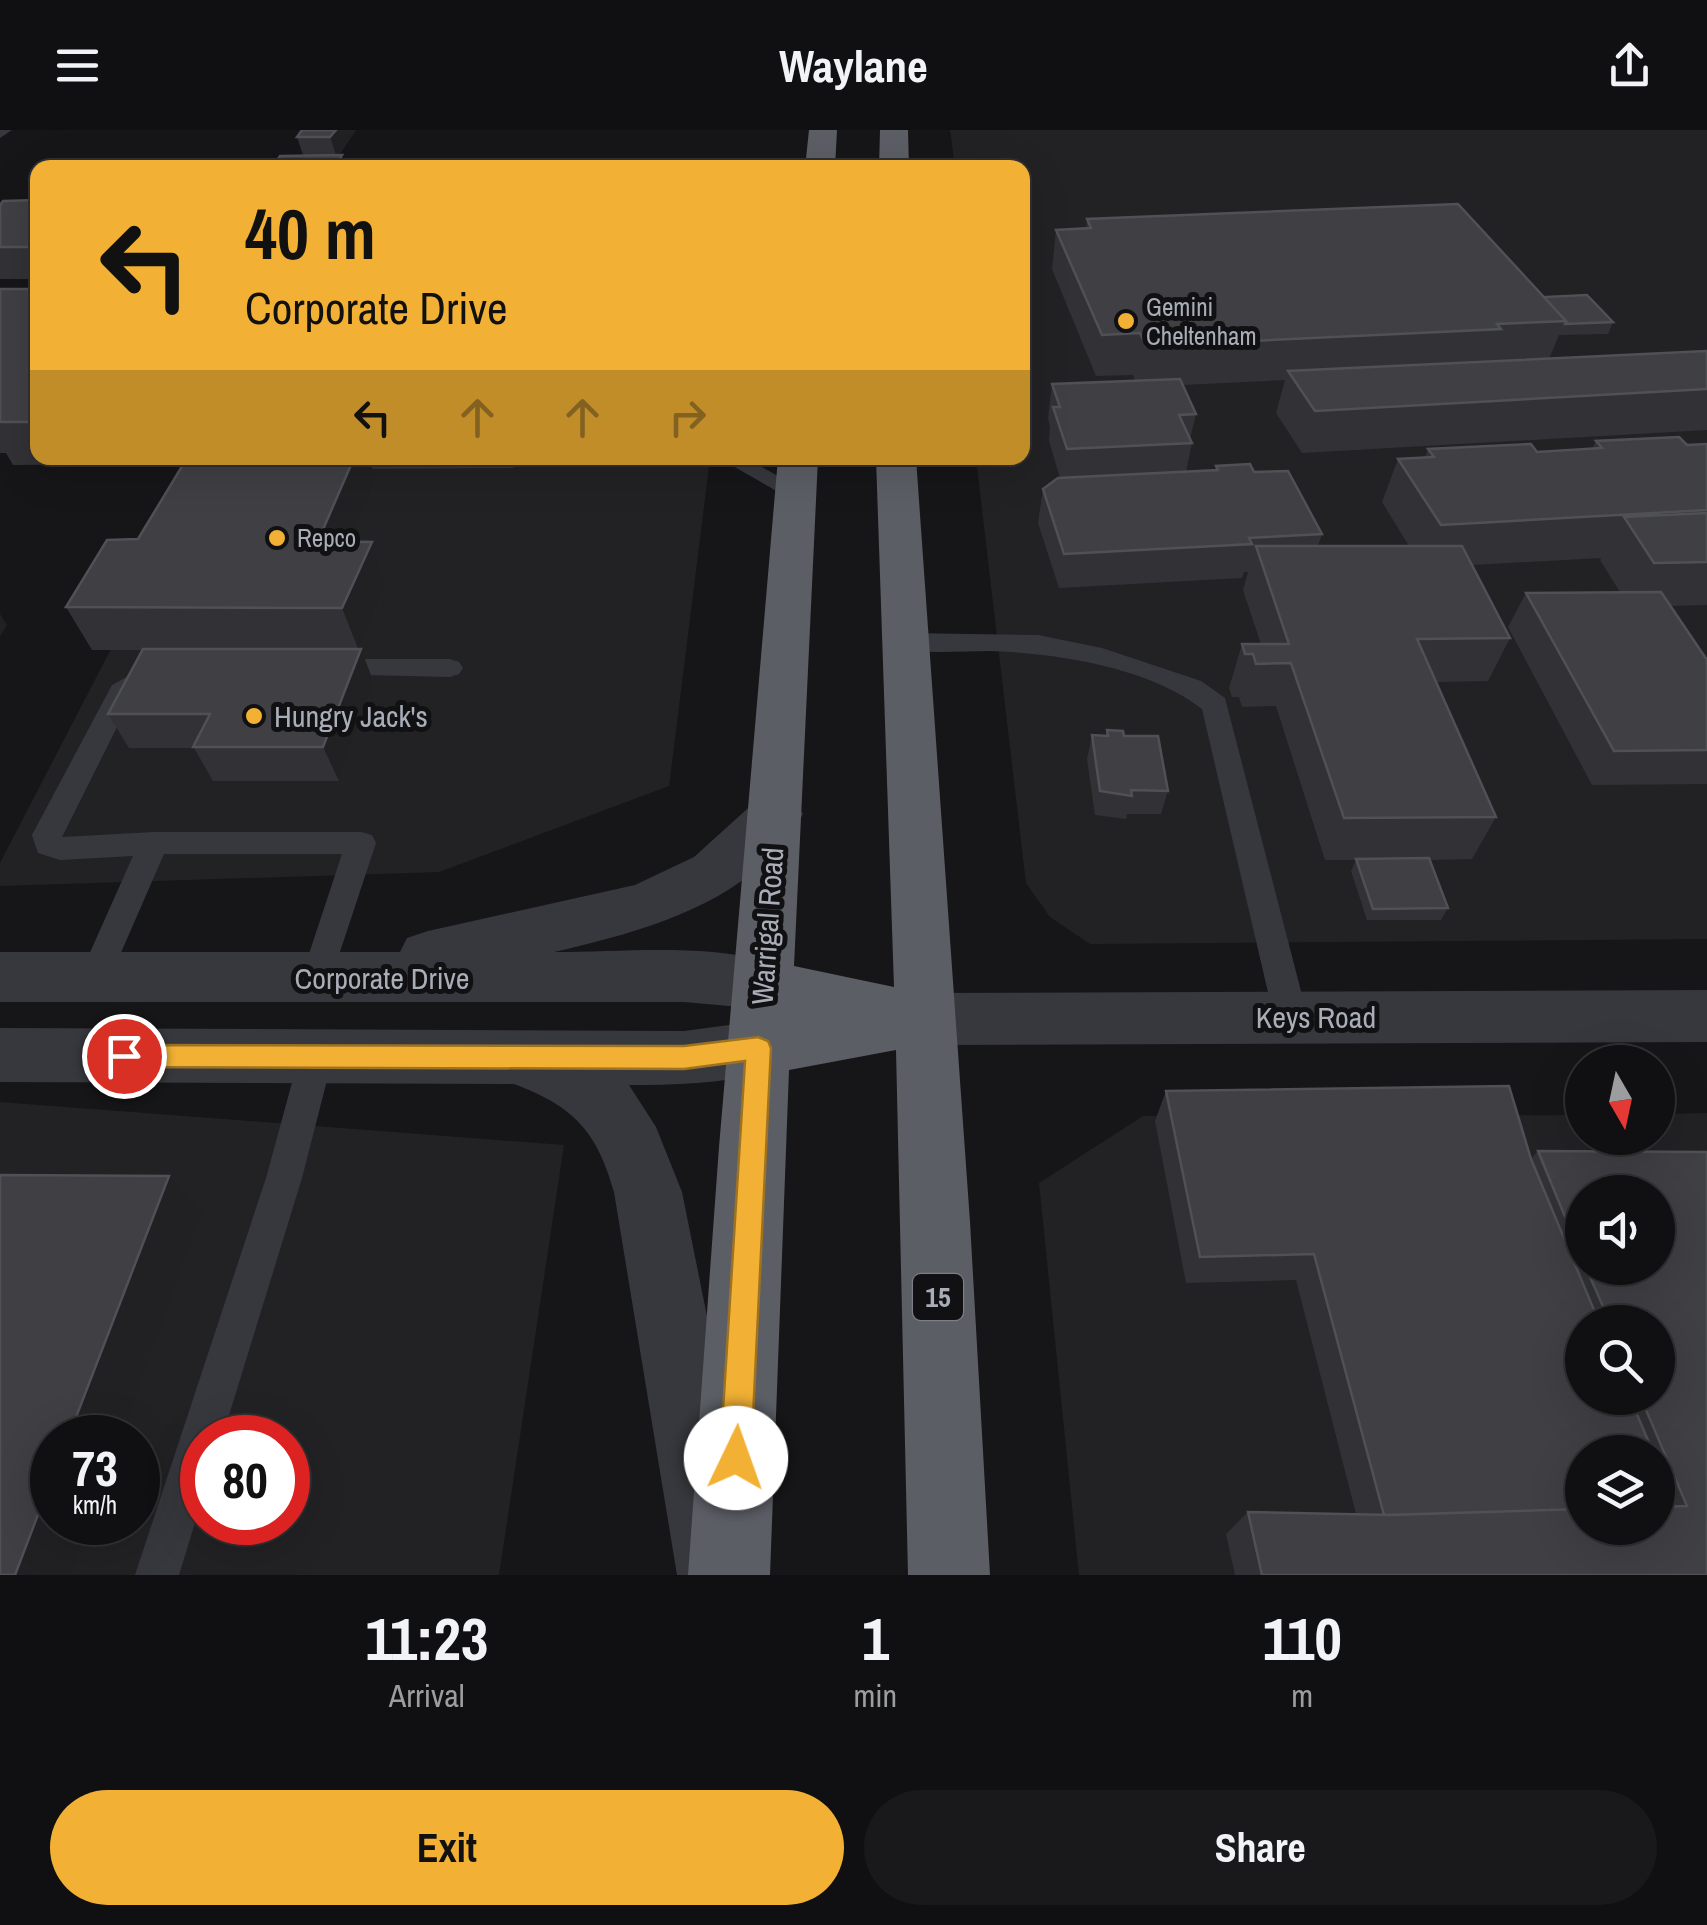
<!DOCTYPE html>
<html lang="en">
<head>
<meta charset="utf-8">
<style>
	:root { --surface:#101012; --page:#19191b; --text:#f1f3f6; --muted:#9c9d9f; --line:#303032; --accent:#f2b134 }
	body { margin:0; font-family:"Archivo Narrow",sans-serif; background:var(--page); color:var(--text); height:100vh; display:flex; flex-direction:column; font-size:38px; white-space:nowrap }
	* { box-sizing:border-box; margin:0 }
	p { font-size:32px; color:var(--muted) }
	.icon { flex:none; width:55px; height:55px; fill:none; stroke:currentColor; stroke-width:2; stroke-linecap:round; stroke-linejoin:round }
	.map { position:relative; height:1445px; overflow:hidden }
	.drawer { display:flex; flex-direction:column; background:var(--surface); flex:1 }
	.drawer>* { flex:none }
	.hud { position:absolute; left:30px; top:30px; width:1000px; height:305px; border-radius:20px; box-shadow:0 10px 40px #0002,0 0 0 2px var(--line); background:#f2b134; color:#111; overflow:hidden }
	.needle { width:65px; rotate:171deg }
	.tools { position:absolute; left:1565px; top:915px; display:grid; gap:20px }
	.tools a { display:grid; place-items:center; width:110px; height:110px; border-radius:50%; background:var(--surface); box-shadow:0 10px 40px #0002,0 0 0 2px var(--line); font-size:50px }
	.speed { position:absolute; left:30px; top:1285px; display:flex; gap:20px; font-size:50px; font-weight:700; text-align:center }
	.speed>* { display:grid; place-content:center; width:130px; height:130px; border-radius:50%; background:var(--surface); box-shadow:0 10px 40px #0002,0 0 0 2px var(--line); line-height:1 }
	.speed small { font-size:25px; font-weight:400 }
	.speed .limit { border:15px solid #d22; background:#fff; color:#111 }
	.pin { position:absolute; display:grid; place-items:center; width:85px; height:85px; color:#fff; margin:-42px; border:5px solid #fff; border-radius:50%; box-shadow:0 2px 10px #0007 }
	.me { position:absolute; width:110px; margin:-55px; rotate:3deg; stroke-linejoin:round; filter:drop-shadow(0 0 8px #0008) }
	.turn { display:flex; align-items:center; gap:35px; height:210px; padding:0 50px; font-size:45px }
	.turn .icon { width:130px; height:130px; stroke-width:2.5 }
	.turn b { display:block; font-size:70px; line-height:85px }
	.lanes { display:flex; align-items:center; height:95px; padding:0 50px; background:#0003; justify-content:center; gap:50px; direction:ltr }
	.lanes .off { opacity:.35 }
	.eta { display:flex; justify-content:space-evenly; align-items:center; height:170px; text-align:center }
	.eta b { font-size:60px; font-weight:700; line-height:70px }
	.button { display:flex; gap:20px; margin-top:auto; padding:20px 50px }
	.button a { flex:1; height:115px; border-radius:60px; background:var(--accent); color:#111; font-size:40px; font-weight:700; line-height:115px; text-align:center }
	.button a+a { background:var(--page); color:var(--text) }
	header { display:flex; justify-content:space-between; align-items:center; height:130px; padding:0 50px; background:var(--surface); font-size:45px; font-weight:700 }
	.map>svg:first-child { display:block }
</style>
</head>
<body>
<header><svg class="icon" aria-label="menu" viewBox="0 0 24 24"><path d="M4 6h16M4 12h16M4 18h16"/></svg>Waylane<svg class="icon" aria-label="share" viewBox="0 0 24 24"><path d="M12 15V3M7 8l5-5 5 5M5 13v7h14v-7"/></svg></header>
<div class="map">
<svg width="1707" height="1445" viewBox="0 0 1707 1445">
	<rect width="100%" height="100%" fill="#161618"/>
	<path fill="#222225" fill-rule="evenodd" d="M 950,0 L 1707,0 L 1707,809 L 1090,814 L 1050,787 L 1026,753 L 976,328 L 1022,328 L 1022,38 L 955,37 Z
		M 210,328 L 710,328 L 669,656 L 439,742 L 0,756 L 0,733 Z
		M 0,972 L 564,1015 L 499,1445 L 0,1445 ZM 52,1308 L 138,1308 L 138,1392 L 52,1392 ZM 202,1308 L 288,1308 L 288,1392 L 202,1392 Z
		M 1707,983 L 1707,1445 L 1079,1445 L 1039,1053 L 1143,986 L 1582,985 L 1582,1008 L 1658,1008 L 1658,984 ZM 1582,1062 L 1658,1062 L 1658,1138 L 1582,1138 ZM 1582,1192 L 1658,1192 L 1658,1268 L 1582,1268 ZM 1582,1322 L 1658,1322 L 1658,1398 L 1582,1398 Z"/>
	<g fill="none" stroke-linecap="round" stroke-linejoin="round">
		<path fill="#37383d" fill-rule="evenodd" d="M 0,0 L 12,0 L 0,8 Z
			M 323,328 L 522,328 L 524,331 L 513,338 L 331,339 L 323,337 L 320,332 Z
			M 719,328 L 746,328 L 806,362 L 803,367 L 787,367 Z
			M 905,503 L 1038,505 L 1102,518 L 1201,551 L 1225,568 L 1308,888 L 1303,898 L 1291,902 L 1279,898 L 1274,888 L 1202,579 C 1149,537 1056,523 989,521 C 959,521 924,525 896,517 L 892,511 L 896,505 Z
			M 330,529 L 450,529 L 459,532 L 463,538 L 459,544 L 450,547 L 321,544 L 317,538 L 321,532 Z
			M 132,544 L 141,547 L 145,553 L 132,567 L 62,707 L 154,702 L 361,702 L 372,705 L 376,713 L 328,858 L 317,861 L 306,858 L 301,848 L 342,724 L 164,724 L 106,857 L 95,860 L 84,857 L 79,847 L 133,726 L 60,730 L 38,723 L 32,705 L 112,555 Z
			M 316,912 L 328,917 L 333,927 L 302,1048 L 222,1308 L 202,1308 L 202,1370 L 179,1445 L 135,1445 L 266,1048 L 299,927 L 304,917 Z"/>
		<path fill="#37383d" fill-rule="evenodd" d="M 776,664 L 795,670 L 803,684 C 754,772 645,801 554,822 C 628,822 714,812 784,836 L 793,854 L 784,872 L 763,879 L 684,872 L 0,872 L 0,822 L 400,822 L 407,808 L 428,801 L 635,755 L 694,727 L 757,670 Z
			M 759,891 L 781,899 L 790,918 L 781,937 C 732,954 680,955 629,955 L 656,997 L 682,1062 L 759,1445 L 677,1445 L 614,1062 C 597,1001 573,976 514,954 L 0,952 L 0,898 L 684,901 Z"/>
		<path fill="#37383d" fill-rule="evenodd" d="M 1707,860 L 1707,912 L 925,915 L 903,907 L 894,889 L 903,871 L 925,863 Z"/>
		<path fill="#5b5e65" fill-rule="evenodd" d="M 809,0 L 837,0 L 835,38 L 805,38 Z
			M 880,0 L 908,0 L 909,38 L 879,38 Z
			M 778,328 L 818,328 L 794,836 L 894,857 L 876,328 L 916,328 L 970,1092 L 990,1445 L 908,1445 L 896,920 L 789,940 L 770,1445 L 688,1445 L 719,1017 Z"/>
	</g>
	<path fill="#323236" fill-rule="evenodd" d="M 302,0 L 356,0 L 339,25 L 342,25 L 345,38 L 272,38 L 303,25 L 297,7 Z
		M 38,70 L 38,149 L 0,149 L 0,75 Z
		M 1087,89 L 1544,167 L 1613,192 L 1608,204 L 1559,205 L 1549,229 L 1707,221 L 1707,300 L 1302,323 L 1276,283 L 1285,250 L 1182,255 L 1196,284 L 1190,309 L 1192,313 L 1186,342 L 1215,340 L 1216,336 L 1254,342 L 1322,404 L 1318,416 L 1409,416 L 1382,372 L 1398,329 L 1425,327 L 1428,319 L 1537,322 L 1592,319 L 1596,311 L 1687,315 L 1707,314 L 1707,475 L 1670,476 L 1706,528 L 1707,527 L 1707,654 L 1592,655 L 1508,497 L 1526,463 L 1620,462 L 1600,430 L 1601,428 L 1472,435 L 1510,508 L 1488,551 L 1436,552 L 1496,687 L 1472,729 L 1430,730 L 1448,778 L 1441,790 L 1367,790 L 1351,741 L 1356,730 L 1325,730 L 1276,576 L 1242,577 L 1239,567 L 1232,567 L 1229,558 L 1242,514 L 1261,514 L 1243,460 L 1248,442 L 1244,442 L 1242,448 L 1059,458 L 1038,393 L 1043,359 L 1060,348 L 1049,311 L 1050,297 L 1048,288 L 1052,254 L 1135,251 L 1133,245 L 1096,246 L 1052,139 L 1056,100 L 1086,99 Z
		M 0,159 L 38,159 L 38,328 L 149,328 L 145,334 L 13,335 L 6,323 L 0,323 Z
		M 376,350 L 352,411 L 372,412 L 387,455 L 360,519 L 374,553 L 339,651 L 213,651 L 194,618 L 129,618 L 108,584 L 142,520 L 92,520 L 66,477 L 138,409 Z
		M 1107,600 L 1124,606 L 1168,661 L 1161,684 L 1127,684 L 1126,689 L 1095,685 L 1087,629 L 1092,605 L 1106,606 Z
		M 1166,961 L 1531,1029 L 1538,1021 L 1707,1022 L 1707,1445 L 1235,1445 L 1226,1404 L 1248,1382 L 1356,1384 L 1296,1150 L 1186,1153 L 1155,991 ZM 1582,1062 L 1658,1138 L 1582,1138 ZM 1582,1192 L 1658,1192 L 1658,1268 L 1582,1268 ZM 1582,1322 L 1658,1322 L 1658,1398 Z"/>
	<path fill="#212124" d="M 336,0 L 356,0 L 337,28 L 330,7 Z
		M 342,25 L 345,38 L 334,38 Z
		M 354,328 L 369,328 L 376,350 L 335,454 L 318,411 Z
		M 389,328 L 405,328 L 391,334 Z
		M 372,412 L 387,455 L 359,521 L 342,478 Z
		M 0,484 L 7,495 L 0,506 Z
		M 361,519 L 374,553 L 339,651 L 323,617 Z
		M 169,1046 L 202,1080 L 120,1308 L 68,1308 Z
		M 52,1348 L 52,1392 L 89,1392 L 70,1445 L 15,1445 Z"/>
	<path fill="#3f3f44" stroke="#4f5156" stroke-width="2.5" d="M 302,0 L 336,0 L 330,7 L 297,7 Z
		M 342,25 L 334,38 L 272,38 L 280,26 Z
		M 404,33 L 541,33 L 539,38 L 401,38 Z
		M 38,70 L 38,117 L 0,117 L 0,75 L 3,71 Z
		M 1458,74 L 1566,191 L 1497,194 L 1501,199 L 1146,216 L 1140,203 L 1102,205 L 1056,100 L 1091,98 L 1087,89 Z
		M 0,159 L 38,159 L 38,292 L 0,292 Z
		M 1587,165 L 1613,192 L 1565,194 L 1566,191 L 1544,167 Z
		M 1707,221 L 1707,259 L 1315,281 L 1288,241 Z
		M 1180,249 L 1196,284 L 1179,285 L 1192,313 L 1067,319 L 1053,277 L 1060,277 L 1052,254 Z
		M 1679,307 L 1687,315 L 1707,314 L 1707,380 L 1441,395 L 1398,329 L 1434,327 L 1428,319 L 1531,314 L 1537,322 L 1602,318 L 1596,311 Z
		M 187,328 L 354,328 L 318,411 L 372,412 L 342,478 L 66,477 L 107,410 L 138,409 Z
		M 1250,334 L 1254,342 L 1288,341 L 1322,404 L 1249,408 L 1252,414 L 1064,424 L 1043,359 L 1058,348 L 1218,340 L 1216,336 Z
		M 1707,383 L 1707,432 L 1654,433 L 1624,387 Z
		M 1256,416 L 1462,416 L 1510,508 L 1417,509 L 1496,687 L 1344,688 L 1291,533 L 1256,534 L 1253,524 L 1245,524 L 1242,514 L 1289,514 Z
		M 1661,462 L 1707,530 L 1707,620 L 1614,621 L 1526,463 Z
		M 143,519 L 361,519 L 323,617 L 193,617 L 210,584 L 108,584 Z
		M 1107,600 L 1123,601 L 1124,606 L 1158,606 L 1168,661 L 1131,660 L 1132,666 L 1100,661 L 1092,605 L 1108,606 Z
		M 1429,728 L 1448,778 L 1373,779 L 1356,729 Z
		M 1509,956 L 1531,1029 L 1599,1192 L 1582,1192 L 1582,1268 L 1630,1268 L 1653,1322 L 1582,1322 L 1582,1379 L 1384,1385 L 1314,1124 L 1200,1127 L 1166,961 Z
		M 1538,1021 L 1707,1022 L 1707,1445 L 1262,1445 L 1248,1382 L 1391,1385 L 1582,1379 L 1582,1398 L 1658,1398 L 1658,1377 L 1687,1376 L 1641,1268 L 1658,1268 L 1658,1192 L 1610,1192 L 1586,1138 L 1658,1138 L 1658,1062 L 1582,1062 L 1582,1128 Z
		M 0,1045 L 169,1046 L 68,1308 L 52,1308 L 52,1348 L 15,1445 L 0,1445 Z
		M 1658,1334 L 1675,1377 L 1658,1377 Z"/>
	<path fill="#f2b134" stroke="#9d7322" stroke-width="2.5" d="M 758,907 L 768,911 L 771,918 L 751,1328 L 747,1340 L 736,1344 L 724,1340 L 720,1328 L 745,931 L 684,939 L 124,937 L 114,934 L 111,926 L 114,918 L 124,915 L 684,916 Z"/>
	<g fill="#f2b134" stroke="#111113" stroke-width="4">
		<circle cx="1126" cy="191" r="10"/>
		<circle cx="277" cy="408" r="10"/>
		<circle cx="254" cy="586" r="10"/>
	</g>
	<g text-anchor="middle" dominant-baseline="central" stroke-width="10" stroke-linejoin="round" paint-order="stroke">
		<g font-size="25" fill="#a8adb8" stroke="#111113" text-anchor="start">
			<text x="1146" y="177">Gemini<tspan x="1146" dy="29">Cheltenham</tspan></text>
			<text x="297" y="408">Repco</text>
		</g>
		<rect fill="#111113" stroke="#7b7e86" stroke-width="2.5" x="913" y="1144" width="50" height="46" rx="8"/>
		<g font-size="28" font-weight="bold" fill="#a8adb8">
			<text x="938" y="1167">15</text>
		</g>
		<g font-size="30" fill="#a8adb8" stroke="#111113" text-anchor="start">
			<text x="274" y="586">Hungry Jack's</text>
		</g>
		<g font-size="30" fill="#a8adb8" stroke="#111113">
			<text transform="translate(767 796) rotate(-86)">Warrigal Road</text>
			<text x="382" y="848">Corporate Drive</text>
			<text x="1316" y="887">Keys Road</text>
		</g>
	</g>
</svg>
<div class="tools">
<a><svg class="needle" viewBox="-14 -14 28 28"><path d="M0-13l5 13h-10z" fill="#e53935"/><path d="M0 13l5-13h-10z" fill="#9c9d9f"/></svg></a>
<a><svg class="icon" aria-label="sound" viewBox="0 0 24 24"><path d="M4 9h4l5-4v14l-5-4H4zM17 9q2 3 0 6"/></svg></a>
<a><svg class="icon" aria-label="search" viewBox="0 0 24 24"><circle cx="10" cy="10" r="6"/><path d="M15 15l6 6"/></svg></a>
<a><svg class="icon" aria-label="layers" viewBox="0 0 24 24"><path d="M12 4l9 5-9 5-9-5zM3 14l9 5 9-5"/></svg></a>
</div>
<div class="speed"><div>73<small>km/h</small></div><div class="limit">80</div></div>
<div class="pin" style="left:124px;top:926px;background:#d93025"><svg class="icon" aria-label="arrive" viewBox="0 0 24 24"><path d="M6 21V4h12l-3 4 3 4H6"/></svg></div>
<svg class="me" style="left:736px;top:1328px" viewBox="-20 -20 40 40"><circle r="19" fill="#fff"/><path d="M0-13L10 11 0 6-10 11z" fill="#f2b134"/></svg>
<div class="hud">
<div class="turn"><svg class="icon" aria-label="left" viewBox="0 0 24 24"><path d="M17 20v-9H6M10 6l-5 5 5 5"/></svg><div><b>40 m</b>Corporate Drive</div></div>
<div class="lanes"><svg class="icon" aria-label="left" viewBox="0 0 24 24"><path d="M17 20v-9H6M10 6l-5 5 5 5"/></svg><svg class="icon off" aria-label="ahead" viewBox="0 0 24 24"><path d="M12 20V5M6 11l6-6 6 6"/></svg><svg class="icon off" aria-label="ahead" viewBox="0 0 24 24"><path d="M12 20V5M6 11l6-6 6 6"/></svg><svg class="icon off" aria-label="right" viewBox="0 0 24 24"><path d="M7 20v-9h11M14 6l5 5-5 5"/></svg></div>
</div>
</div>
<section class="drawer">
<div class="eta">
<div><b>11:23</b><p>Arrival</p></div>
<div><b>1</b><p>min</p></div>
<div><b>110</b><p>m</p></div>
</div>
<div class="button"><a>Exit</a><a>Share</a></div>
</section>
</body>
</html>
